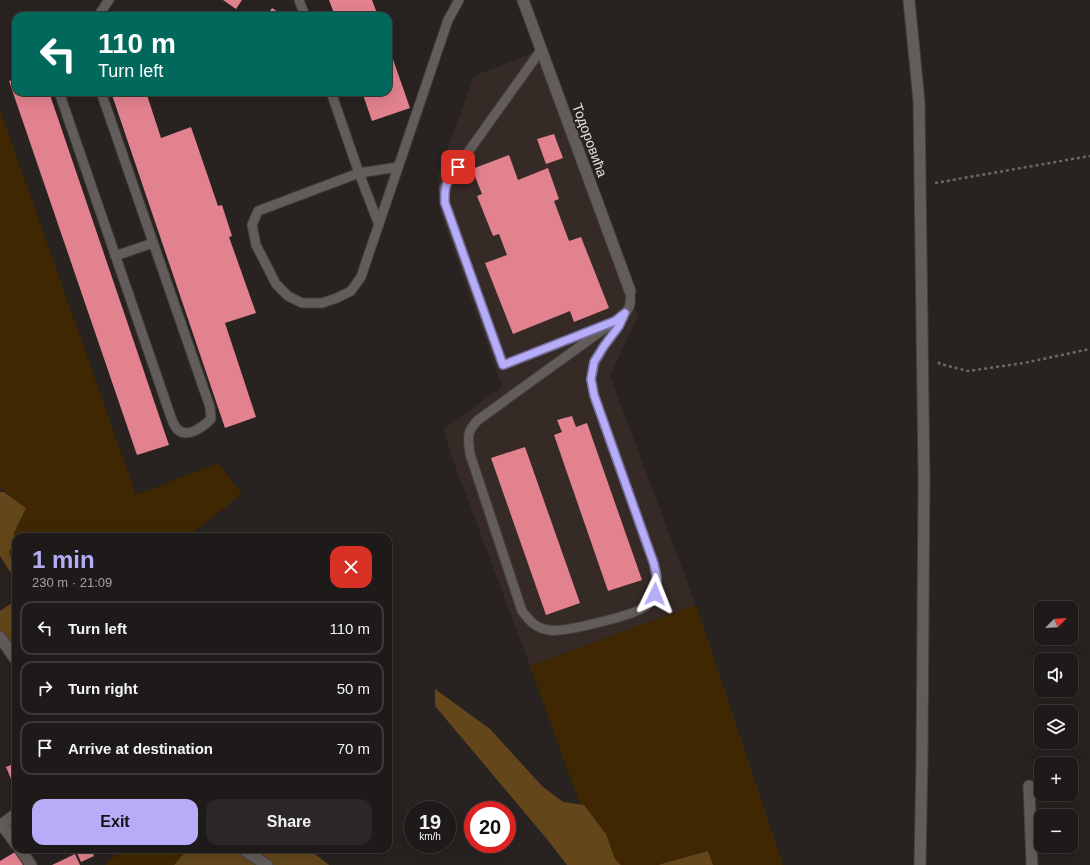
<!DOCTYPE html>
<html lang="en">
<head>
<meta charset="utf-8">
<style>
	:root { --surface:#1e1a19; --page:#2b2726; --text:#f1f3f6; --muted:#a1a1a2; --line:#3c3838; --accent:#b6acf8 }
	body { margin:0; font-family:Arial,sans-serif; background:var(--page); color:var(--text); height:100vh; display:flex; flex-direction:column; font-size:15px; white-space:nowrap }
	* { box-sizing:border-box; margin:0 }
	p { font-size:13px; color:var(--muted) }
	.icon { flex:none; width:22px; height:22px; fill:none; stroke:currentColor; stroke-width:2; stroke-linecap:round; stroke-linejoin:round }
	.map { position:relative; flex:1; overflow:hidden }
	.details { position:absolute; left:12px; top:533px; width:380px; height:320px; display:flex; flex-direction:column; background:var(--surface); border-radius:12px; box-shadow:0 4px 16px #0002,0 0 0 1px var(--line) }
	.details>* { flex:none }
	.hud { position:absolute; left:12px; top:12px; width:380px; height:84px; border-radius:12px; box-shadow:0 4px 16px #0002,0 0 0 1px var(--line); background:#00695c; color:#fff; overflow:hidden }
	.needle { width:26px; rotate:66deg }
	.tools { position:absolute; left:1034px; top:601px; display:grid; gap:8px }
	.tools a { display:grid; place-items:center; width:44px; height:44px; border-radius:8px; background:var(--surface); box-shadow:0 4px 16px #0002,0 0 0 1px var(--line); font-size:20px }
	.speed { position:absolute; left:404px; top:801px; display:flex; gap:8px; font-size:20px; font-weight:700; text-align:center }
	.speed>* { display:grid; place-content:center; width:52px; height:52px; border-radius:50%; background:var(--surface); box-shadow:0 4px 16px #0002,0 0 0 1px var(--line); line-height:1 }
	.speed small { font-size:10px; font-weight:400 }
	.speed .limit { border:6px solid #d22; background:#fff; color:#111 }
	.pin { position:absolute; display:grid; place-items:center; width:34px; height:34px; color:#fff; margin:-17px; border-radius:8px; box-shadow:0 2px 6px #0006 }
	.me { position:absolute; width:44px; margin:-22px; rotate:2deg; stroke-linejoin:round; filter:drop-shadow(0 0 3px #0008) }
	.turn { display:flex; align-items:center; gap:14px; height:84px; padding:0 20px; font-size:18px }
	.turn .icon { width:52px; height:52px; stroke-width:2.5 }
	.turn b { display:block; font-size:28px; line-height:34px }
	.round { display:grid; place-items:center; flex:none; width:42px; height:42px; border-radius:12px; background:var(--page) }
	.summary { display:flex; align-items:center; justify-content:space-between; height:68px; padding:0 20px }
	h1 { font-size:24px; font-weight:600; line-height:30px; color:var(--accent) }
	.action { display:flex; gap:8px; margin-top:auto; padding:8px 20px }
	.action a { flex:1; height:46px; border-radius:12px; background:var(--accent); color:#111; font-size:16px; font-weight:600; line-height:46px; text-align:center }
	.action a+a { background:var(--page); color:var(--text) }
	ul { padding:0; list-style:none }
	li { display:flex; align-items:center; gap:12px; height:54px; margin:0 8px 6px; padding:0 12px; border:2px solid var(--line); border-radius:12px }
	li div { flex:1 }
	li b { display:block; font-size:15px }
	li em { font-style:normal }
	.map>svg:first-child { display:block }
</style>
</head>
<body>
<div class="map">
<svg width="1090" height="865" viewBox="0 0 1090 865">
	<rect width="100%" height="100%" fill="#282221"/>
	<path fill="#362a27" d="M 541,50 L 638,316 L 610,376 L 696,605 L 530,666 L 453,460 L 443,429 L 502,387 L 439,209 L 438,175 L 474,76 Z"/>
	<path fill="#3f2801" d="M 0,110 L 136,495 L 218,463 L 242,494 L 186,537 L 16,537 L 16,560 L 12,562 L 9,551 L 14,546 L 14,533 L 26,508 L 0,488 Z
		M 696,605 L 783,865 L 713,865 L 708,851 L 659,865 L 621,865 L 615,859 L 606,834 L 584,805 L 580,804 L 530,666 Z
		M 112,849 L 184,849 L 186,851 L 174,865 L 105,865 L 115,855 Z"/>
	<path fill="#63471b" d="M 0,492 L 4,492 L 26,508 L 14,533 L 14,546 L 9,551 L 12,562 L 16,560 L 16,581 L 0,556 Z
		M 16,600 L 16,660 L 0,637 L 0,611 Z
		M 435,689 L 490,729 L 542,786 L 563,802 L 584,805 L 606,834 L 615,859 L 621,865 L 567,865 L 546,838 L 435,706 Z
		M 184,849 L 309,849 L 329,865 L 174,865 L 186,851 Z
		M 708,851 L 713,865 L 659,865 L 661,864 Z"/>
	<path fill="#e2828e" d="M 223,0 L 242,0 L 236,9 Z
		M 329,0 L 372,0 L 378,16 L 335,16 Z
		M 272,8 L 284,16 L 267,16 Z
		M 388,45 L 410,108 L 372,121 L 362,92 L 388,92 Z
		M 16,79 L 16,92 L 49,92 L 169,445 L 137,455 L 9,81 Z
		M 111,92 L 146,92 L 161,138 L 191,127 L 218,206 L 222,205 L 232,236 L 229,237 L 256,313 L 225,323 L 256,417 L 225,428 Z
		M 554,134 L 563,158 L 546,164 L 537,139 Z
		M 509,155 L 518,180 L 548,168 L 559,199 L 554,201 L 569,241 L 581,237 L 609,308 L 574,322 L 570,311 L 513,334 L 485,263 L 507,255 L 499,234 L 493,236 L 477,196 L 482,194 L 472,169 Z
		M 572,416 L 576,427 L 587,423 L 642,580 L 608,591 L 554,435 L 562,432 L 557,420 Z
		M 525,447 L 580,603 L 546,615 L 491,458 Z
		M 16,763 L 16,777 L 11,779 L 6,767 Z
		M 80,849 L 91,849 L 94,856 L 81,862 L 76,851 Z
		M 15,852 L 23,865 L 0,865 L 0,861 Z
		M 75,854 L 80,865 L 52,865 Z"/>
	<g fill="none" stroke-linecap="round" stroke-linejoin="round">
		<defs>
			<path id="service" d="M 299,0 L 305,16
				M 98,16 L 109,0
				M 541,50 L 448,180 L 444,189 L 445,203 L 503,365 L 603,326
				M 59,92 L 172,420 C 173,423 175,426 177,429 C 187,439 203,427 211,419 L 210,407 L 101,92
				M 331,92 L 359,173 L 398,167
				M 379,225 L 359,173 L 258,211 L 252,225 L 256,245 L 276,284 L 288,296 L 302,303 L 322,303 L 337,298 L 351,291 L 361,277 L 448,20 L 459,0
				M 115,256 L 153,243
				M 621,317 C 631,309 631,302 630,291
				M 615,321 L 478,420 C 466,432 468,438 470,454 L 522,611 C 530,621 535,628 549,630 C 562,633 636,615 646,606 C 649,604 654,597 655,594 C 659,585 656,573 654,564 L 594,395 L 591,379 L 595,362 L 604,346 L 619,326 L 625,313"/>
			<path id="minor" d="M 523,0 L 630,291
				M 909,0 L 919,101 L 924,478 L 922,758 L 920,865
				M 0,637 L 16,660
				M 1029,786 L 1032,865
				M 2,825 L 16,844
				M 0,826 L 16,814
				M 20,849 L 31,865
				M 242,849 L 267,865"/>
		</defs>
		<use href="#service" stroke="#433e3d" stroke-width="11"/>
		<use href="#minor" stroke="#433e3d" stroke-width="13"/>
		<path stroke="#6c6766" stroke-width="2.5" stroke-dasharray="3 3" stroke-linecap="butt" d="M 935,183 L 1090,156
			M 938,362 L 940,364 L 968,371 L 1024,363 L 1090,349"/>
		<use href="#service" stroke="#625c5a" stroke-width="9"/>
		<use href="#minor" stroke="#625c5a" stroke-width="11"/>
	</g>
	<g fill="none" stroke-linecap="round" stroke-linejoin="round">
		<defs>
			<path id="route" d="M 458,167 C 447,181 444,185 445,203 L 503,365 L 615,321 L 625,313 L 619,326 L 604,346 L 594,362 L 591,379 L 594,395 L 654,564 L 657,578 L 655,594"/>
		</defs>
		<use href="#route" stroke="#7670a1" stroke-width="10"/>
		<use href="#route" stroke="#b6acf8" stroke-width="7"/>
	</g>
	<g text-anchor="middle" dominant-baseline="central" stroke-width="4" stroke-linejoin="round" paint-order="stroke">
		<g font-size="14" fill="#e2dedd" stroke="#282221">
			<text transform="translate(590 140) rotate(70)">Тодоровића</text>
		</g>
	</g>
</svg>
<div class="tools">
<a><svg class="needle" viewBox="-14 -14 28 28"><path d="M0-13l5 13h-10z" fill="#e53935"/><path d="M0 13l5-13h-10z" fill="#a1a1a2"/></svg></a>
<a><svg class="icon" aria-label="sound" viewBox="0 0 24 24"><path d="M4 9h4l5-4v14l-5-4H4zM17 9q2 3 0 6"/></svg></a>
<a><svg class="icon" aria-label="layers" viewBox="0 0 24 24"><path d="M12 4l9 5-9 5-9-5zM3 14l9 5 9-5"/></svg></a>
<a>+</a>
<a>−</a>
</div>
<div class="speed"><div>19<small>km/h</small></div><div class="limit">20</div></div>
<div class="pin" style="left:458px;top:167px;background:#d93025"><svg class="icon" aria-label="arrive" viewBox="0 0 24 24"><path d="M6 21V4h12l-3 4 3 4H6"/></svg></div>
<svg class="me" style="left:655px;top:594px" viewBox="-20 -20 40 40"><path d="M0-17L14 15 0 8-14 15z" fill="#b6acf8" stroke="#fff" stroke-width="4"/></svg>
<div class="hud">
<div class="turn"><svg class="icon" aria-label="left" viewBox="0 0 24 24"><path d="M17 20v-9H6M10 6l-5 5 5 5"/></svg><div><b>110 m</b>Turn left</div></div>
</div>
<section class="details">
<div class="summary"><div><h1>1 min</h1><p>230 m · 21:09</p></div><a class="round" style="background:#d93025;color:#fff"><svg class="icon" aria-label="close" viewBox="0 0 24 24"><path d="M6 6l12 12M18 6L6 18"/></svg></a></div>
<ul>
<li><svg class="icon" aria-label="left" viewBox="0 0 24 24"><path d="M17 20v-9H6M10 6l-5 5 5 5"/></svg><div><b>Turn left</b></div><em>110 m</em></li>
<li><svg class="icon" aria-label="right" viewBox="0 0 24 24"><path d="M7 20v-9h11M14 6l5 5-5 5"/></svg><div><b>Turn right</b></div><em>50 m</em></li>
<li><svg class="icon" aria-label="arrive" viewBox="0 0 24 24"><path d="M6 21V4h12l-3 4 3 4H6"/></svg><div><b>Arrive at destination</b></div><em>70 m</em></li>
</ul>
<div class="action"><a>Exit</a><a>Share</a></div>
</section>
</div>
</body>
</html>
